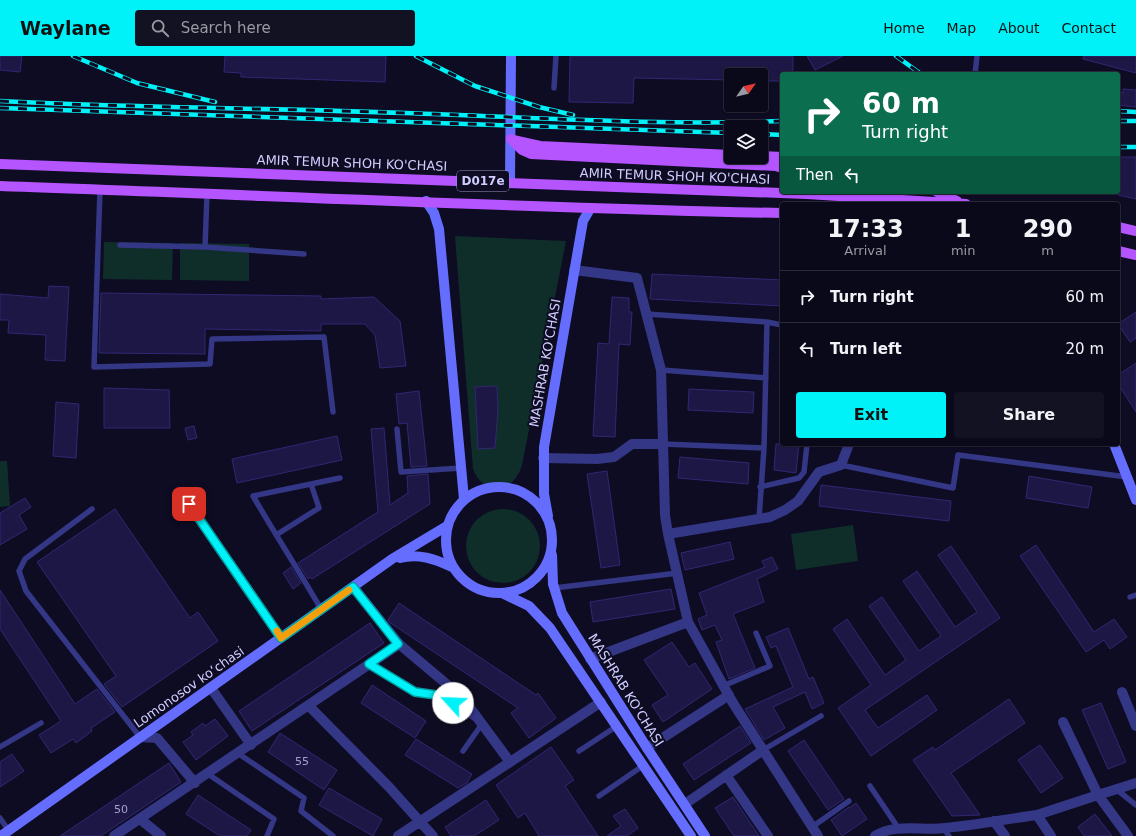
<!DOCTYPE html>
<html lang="en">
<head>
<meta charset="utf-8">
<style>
	:root { --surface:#0a091a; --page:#131223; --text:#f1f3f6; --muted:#999aa2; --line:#2a2a39; --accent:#00f2f9 }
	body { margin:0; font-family:"DejaVu Sans",sans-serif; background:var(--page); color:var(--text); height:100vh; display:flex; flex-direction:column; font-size:15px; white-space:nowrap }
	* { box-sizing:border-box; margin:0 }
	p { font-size:13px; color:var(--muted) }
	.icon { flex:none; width:22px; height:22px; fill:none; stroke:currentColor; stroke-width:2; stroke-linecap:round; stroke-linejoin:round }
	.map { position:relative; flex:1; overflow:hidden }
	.side { position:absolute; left:780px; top:146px; width:340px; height:244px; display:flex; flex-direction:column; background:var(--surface); border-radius:4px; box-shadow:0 1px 3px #0004,0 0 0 1px var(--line) }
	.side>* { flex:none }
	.hud { position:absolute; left:780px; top:16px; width:340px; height:122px; border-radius:4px; box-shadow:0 1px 3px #0004,0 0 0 1px var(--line); background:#0b6e4f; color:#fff; overflow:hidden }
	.needle { width:26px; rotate:56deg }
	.fabs { position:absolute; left:724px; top:12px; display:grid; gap:8px }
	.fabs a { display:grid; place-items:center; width:44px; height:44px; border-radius:4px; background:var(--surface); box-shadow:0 1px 3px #0004,0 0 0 1px var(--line); font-size:20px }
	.pin { position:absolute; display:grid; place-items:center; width:34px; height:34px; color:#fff; margin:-17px; border-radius:8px; box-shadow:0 2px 6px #0006 }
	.me { position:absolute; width:44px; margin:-22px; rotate:295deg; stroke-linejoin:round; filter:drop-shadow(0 0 3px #0008) }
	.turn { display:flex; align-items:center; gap:14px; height:84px; padding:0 16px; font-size:18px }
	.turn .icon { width:52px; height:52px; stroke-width:2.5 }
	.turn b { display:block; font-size:28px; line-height:34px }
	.then { display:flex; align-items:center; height:38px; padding:0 16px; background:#0003; gap:8px; font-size:15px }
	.eta { display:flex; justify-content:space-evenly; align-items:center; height:68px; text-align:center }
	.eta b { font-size:24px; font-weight:800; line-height:28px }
	.cta { display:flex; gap:8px; margin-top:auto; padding:8px 16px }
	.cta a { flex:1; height:46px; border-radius:4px; background:var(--accent); color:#111; font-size:16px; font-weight:800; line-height:46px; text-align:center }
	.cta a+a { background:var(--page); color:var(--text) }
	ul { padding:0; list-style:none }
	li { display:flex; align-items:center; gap:12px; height:52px; padding:0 16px; border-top:1px solid var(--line) }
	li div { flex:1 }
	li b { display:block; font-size:15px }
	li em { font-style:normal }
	header { display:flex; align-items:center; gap:24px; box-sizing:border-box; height:56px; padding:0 20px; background:var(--accent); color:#111 }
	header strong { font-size:19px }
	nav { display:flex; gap:22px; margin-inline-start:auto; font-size:14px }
	.search { width:280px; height:36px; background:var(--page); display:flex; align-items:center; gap:10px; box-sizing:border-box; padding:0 14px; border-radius:4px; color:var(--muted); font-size:15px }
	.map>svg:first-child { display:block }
</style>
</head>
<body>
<header>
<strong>Waylane</strong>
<div class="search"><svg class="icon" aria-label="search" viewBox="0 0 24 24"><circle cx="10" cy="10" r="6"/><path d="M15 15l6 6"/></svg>Search here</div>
<nav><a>Home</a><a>Map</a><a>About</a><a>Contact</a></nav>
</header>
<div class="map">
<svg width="1136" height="780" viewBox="0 0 1136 780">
	<rect width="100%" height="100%" fill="#0e0c23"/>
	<path fill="#0f2e2a" d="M 455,180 L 566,185 L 522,409 C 514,437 484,442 473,413 Z
		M 104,186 L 173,187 L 172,224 L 103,223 Z
		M 180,187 L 249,188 L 249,225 L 180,224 Z
		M 0,405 L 7,405 L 10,450 L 0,451 Z
		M466 490a37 37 0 1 1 74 0a37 37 0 1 1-74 0Z
		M 853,469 L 858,505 L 796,514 L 791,478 Z"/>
	<path fill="#1d1746" stroke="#312773" d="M 0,0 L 22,0 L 20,16 L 0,14 Z
		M 225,0 L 386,0 L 385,26 L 241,21 L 241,17 L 224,16 Z
		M 570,0 L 793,0 L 793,18 L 782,18 L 782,25 L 761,25 L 761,19 L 731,19 L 731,24 L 634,22 L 633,47 L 569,46 Z
		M 807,0 L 843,0 L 815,14 Z
		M 1084,0 L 1136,0 L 1136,17 L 1083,3 Z
		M 1123,33 L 1136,34 L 1136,51 L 1118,49 L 1118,36 L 1123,37 Z
		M 1118,101 L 1136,101 L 1136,143 L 1118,139 Z
		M 652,218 L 782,224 L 782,250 L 650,243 Z
		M 49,230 L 69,231 L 65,305 L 45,304 L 46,279 L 8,277 L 9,264 L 0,264 L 0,238 L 48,242 Z
		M 101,237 L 321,240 L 321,243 L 374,241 L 400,265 L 406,310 L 380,312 L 375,279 L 365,268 L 321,268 L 321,275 L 205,273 L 205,298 L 99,297 Z
		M 612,241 L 629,242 L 629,256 L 632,256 L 630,289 L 619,288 L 615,381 L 593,380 L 598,287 L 609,288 Z
		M 1136,256 L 1136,282 L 1130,286 L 1118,268 Z
		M 1136,307 L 1136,356 L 1118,328 L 1118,319 Z
		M 497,330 L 498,352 L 495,392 L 478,393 L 475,331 Z
		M 104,332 L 169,334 L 170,372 L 104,372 Z
		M 689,333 L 754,336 L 753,357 L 688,354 Z
		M 419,335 L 427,410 L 411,411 L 407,367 L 399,368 L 396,338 Z
		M 56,346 L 79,348 L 76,402 L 53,400 Z
		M 194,370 L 197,382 L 188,384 L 185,372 Z
		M 384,372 L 390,449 L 408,437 L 407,420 L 428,418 L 430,448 L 312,523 L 310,521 L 308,523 L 298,507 L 378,456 L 371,373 Z
		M 337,380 L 342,404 L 237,427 L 232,403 Z
		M 776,388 L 799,388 L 796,417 L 774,414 Z
		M 680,401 L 749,407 L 748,428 L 678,422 Z
		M 607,415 L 620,509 L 601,512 L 587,418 Z
		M 1029,420 L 1092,431 L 1088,452 L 1026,442 Z
		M 821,429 L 951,445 L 949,465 L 819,450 Z
		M 25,442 L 31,451 L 19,459 L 27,473 L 0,489 L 0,457 Z
		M 115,453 L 190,562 L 198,556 L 218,585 L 122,651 L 104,628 L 116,620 L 37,506 Z
		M 730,486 L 734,503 L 685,514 L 681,497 Z
		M 1036,489 L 1094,576 L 1114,563 L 1127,581 L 1110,593 L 1104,584 L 1086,596 L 1020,500 Z
		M 951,490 L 1000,562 L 865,654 L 878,672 L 927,639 L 937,654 L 871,700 L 838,652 L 871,629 L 833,573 L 847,563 L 885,619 L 906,604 L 869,550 L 882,541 L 919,595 L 941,580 L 903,525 L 917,515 L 955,571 L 977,556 L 938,499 Z
		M 772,501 L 778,513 L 757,523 L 764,546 L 733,558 L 755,612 L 729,623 L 716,586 L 722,584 L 715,569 L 702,574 L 698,563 L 707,559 L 699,537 L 765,511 L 762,505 Z
		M 291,511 L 301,527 L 293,533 L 283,517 Z
		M 671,533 L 675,553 L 593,566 L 590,546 Z
		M 0,534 L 75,648 L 97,633 L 115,656 L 91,672 L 92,675 L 76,687 L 73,683 L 51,697 L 39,679 L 61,665 L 0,573 Z
		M 399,547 L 536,639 L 538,637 L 556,662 L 529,682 L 511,657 L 518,652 L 389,566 L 388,564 Z
		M 370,567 L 384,587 L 252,675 L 239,655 Z
		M 788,572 L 809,623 L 813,621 L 824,647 L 812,653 L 805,636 L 773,651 L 785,672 L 764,684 L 745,653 L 793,631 L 776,590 L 771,592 L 766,581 Z
		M 672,586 L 689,611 L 695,607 L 712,633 L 663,666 L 652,649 L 668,639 L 644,604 Z
		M 372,629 L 426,665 L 415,682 L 361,647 Z
		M 1009,643 L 1025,667 L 951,717 L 980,759 L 952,760 L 913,704 L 933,691 L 935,694 Z
		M 1101,647 L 1126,706 L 1108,713 L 1082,654 Z
		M 215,663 L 228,680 L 196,704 L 183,686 L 193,679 L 191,676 L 203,667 L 205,670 Z
		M 740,670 L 751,687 L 694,724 L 683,708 Z
		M 280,677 L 337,714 L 324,734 L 268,696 Z
		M 416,683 L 472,718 L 467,727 L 458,732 L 405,699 Z
		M 804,684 L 844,743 L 828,754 L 788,695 Z
		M 1040,689 L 1063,722 L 1041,737 L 1018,704 Z
		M 551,691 L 574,724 L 565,730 L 598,780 L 539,780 L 525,757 L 518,762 L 496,729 Z
		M 12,698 L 24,715 L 0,731 L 0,706 Z
		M 169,707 L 181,726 L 101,780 L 60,780 Z
		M 329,732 L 382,763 L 373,780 L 319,749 Z
		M 198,739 L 251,774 L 247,780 L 220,780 L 186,758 Z
		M 733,741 L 759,780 L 734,780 L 715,752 Z
		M 486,744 L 499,764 L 474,780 L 451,780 L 445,771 Z
		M 856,747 L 867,763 L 842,780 L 831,764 L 849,751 L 849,752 Z
		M 625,753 L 638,772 L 627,780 L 607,780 L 621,770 L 613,760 Z
		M 1095,758 L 1112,780 L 1084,780 L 1078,771 Z"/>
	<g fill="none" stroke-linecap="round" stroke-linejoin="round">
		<path stroke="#343686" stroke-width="5.5" d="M 975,18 L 977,0
			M 554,32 L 556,0
			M 100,134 L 94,311 L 210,308 L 212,283 L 324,281 L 333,356
			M 120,189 L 205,191 L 304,198
			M 205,191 L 207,138
			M 646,258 L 767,266 L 764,392 L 759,463
			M 767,266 L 782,269
			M 661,314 L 766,322
			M 397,373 L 401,416 L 461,412
			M 663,388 L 764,392
			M 841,409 L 953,432 L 958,399 L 1127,421
			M 311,428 L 340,422
			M 760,431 L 799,422 L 804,416 L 807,388
			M 189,448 L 281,582
			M 92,453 L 25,503 L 19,515 L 26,535 L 140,681
			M 276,479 L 319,452 L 311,428 L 253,440 C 275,478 299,515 321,553
			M 554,532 L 678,517
			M 1130,541 L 1136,539
			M 369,608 L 415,636 L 443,640 L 474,662
			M 723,630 L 770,610 L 756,577
			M 0,691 L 41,667
			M 763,694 L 821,660
			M 463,695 L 482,668
			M 579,695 L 617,670
			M 239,698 L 304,742 L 301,755 L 333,780
			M 208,718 L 274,763 L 267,780
			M 870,730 L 899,773
			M 1116,733 L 1136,749
			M 599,740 L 644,709
			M 0,762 L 9,775
			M 812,771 L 849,745
			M 944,773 L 949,780"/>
		<path stroke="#343686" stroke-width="10" d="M 574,214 L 637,222 L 661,314 L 665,459 L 668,478
			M 543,402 L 597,403 L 614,401 L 632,388 L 663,388
			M 688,566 L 668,478 L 770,461 L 785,454 L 798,445 L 819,416 L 841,409 L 849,388
			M 399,588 L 462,641 L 510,706
			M 590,603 L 688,566 L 733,647 L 818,780
			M 211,632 L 251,689
			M 1122,636 L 1136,670
			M 309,650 L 389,731 L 433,780
			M 140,681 L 157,682 L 195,727
			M 647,692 L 729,639
			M 726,719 L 768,780
			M 685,748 L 763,694
			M 1037,759 L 1098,739 L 1063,666
			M 140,763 L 161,780
			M 994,765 L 1005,780
			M 114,780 L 399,588 L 353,531
			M 398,780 L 601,646
			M 875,780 C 894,767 924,775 945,772 C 976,769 1007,763 1037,759 L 1051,780
			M 1128,780 L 1098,739 L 1136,727"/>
		<path stroke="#656dff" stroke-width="10" d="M 510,126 L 511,0
			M 426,145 L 434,157 L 439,173 L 464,443
			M 1114,388 L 1136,444
			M446 484a53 53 0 1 1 106 0a53 53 0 1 1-106 0Z
			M 548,460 L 544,438 L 544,391 L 583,165 L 590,153
			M 552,499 L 553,528 L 562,557 L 647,692 L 705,780
			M 400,502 C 418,497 435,503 452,511
			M 504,538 L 529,550 L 550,572 L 691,780
			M 1,780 L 392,503 L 447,470"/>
		<path stroke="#b455ff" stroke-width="10" d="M 511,83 L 522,94 L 531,98 L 776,110 L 782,112
			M 513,84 L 540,90 L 731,99
			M 761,100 L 782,101
			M 0,108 L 807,138 L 966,148
			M 0,130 C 261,139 521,152 782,157
			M 937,136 L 957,145
			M 1118,171 L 1136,175
			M 1118,195 L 1136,199"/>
		<defs>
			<path id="rail" d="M 73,0 L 137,27 L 215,46
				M 416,0 L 475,30 L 539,51 L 573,59
				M 896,0 L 921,18
				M 0,45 C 135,52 270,52 405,57 C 530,61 656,70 782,65
				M 0,52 L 731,77
				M 1118,55 L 1136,56
				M 1118,65 L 1136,65
				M 761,78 L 782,79
				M 1118,91 L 1136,91"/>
		</defs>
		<use href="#rail" stroke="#00f2f9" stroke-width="4.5"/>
		<use href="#rail" stroke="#0e0c23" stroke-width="3" stroke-dasharray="9" stroke-linecap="butt"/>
	</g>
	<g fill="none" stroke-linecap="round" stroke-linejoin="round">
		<defs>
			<path id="route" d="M 189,448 L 281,582 L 353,531 L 398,588 L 369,608 L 415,636 L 443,640 L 453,647"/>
		</defs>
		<use href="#route" stroke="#009da2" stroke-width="10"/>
		<use href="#route" stroke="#00f2f9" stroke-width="7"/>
		<path stroke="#f59e0b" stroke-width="7" d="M 277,575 L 281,582 L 349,534"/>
	</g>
	<g text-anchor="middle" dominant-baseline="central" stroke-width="4" stroke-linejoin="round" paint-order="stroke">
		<g font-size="11" fill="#a4a0d1">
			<text x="302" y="705">55</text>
			<text x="121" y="753">50</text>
		</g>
		<rect fill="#0e0c23" stroke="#9694bd" stroke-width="1" x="457" y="115" width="52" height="20" rx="3"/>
		<g font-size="12" font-weight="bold" fill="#d1ceff">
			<text x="483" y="125">D017e</text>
		</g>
		<g font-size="13" fill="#d1ceff" stroke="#0e0c23">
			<text transform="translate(352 107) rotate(2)">AMIR TEMUR SHOH KO'CHASI</text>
			<text transform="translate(675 120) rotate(2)">AMIR TEMUR SHOH KO'CHASI</text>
			<text transform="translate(545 307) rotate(-80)">MASHRAB KO'CHASI</text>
			<text transform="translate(189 631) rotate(-35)">Lomonosov koʻchasi</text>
			<text transform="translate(626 634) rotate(58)">MASHRAB KO'CHASI</text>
		</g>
	</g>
</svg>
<div class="fabs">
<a><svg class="needle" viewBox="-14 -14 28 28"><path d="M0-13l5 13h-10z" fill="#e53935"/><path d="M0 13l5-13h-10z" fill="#999aa2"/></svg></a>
<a><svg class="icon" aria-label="layers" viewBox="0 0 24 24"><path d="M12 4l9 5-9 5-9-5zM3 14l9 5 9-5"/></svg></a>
</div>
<div class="pin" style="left:189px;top:448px;background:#d93025"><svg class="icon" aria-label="arrive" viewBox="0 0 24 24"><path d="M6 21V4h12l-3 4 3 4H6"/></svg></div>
<svg class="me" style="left:453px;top:647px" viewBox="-20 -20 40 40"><circle r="19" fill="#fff"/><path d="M0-13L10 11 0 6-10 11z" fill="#00f2f9"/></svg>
<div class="hud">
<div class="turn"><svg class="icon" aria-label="right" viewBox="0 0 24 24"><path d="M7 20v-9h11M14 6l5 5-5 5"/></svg><div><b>60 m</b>Turn right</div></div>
<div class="then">Then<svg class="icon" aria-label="left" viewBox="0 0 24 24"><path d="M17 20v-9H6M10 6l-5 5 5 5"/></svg></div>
</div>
<section class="side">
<div class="eta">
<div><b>17:33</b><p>Arrival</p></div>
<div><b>1</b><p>min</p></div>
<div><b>290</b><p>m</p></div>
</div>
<ul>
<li><svg class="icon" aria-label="right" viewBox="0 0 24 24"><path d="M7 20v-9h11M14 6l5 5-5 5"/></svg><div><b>Turn right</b></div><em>60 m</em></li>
<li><svg class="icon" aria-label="left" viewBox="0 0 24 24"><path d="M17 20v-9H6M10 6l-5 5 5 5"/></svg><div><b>Turn left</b></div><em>20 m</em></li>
</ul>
<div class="cta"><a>Exit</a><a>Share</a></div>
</section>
</div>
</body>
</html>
